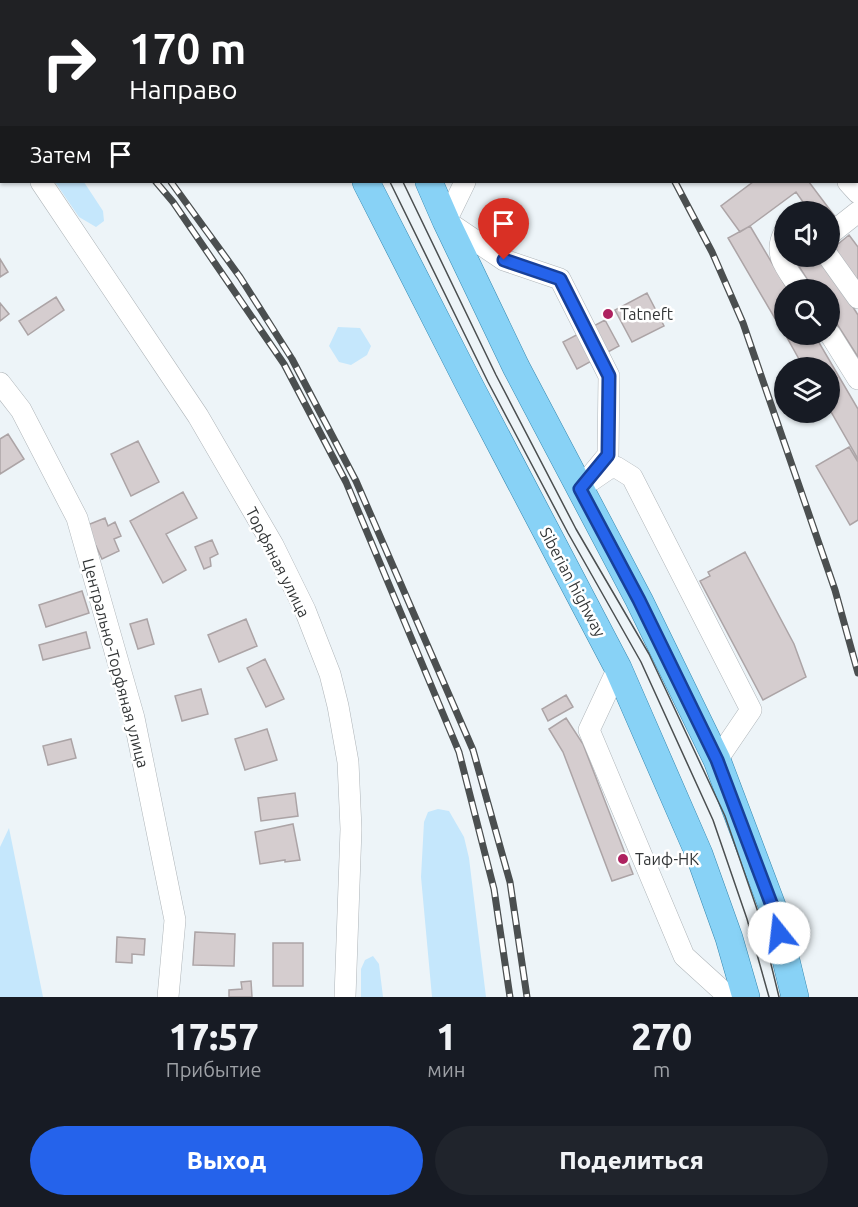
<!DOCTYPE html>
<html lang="ru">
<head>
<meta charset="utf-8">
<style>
	:root { --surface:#171b24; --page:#20242c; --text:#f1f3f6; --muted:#9ea1a6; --accent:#2563eb }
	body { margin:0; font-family:Ubuntu,sans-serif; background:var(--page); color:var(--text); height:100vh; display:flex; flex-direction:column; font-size:22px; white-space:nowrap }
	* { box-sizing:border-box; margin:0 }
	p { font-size:20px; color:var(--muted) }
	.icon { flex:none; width:33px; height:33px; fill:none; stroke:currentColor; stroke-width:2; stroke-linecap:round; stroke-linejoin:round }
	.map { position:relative; height:997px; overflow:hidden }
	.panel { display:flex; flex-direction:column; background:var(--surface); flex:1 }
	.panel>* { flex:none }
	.hud { position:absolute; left:0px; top:0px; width:858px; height:183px; box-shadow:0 2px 4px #0004; background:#202124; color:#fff; overflow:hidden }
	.tools { position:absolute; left:774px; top:201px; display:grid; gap:12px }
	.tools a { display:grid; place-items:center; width:66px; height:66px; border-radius:50%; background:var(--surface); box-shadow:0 2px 4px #0004; font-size:30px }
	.pin { position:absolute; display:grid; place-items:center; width:51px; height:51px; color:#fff; margin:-62px -26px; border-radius:50% 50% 50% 0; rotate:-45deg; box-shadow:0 0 6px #0007 }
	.pin .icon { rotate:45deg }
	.me { position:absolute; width:66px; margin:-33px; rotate:344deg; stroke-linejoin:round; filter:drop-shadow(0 0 4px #0008) }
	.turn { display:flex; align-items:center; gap:21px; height:126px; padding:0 30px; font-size:27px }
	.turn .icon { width:78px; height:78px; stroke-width:2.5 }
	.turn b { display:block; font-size:42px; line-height:51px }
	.then { display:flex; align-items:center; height:57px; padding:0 30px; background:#0003; gap:12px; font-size:22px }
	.eta { display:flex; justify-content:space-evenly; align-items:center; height:102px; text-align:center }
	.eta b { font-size:36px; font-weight:800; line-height:42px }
	.action { display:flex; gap:12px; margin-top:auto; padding:12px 30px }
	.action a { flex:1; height:69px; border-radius:36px; background:var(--accent); color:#fff; font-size:24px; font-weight:800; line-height:69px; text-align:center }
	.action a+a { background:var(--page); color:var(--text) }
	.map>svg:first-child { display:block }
</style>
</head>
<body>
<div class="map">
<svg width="858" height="997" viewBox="0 0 858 997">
	<rect width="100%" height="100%" fill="#edf4f8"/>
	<path fill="#c5e7fc" d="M 55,182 L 84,182 L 103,211 L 104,221 L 96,227 L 79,217 Z
		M 338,327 L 360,328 L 371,346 L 367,355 L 351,365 L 339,362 L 329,346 Z
		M 438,809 L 449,811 L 464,837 L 469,858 L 486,997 L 432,997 L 421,877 L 424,822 L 428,812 Z
		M 9,828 L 43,997 L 0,997 L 0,847 Z
		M 373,956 L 379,964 L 383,997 L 361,997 L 361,969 L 365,960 Z"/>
	<path fill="#d5cdcf" stroke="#aca4a6" stroke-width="1.5" d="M 527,0 L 647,0 L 645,2 Z
		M 753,182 L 809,182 L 836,218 L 830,223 L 830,212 L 810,212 L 796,192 L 750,226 L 740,232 L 721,206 Z
		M 750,226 L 788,290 L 784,290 L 784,334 L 728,238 Z
		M 849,235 L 858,247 L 858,283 L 832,249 Z
		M 820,256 L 858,315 L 858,357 L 830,313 L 830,290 L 814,290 L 793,257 Z
		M 0,259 L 8,272 L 0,277 Z
		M 647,293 L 664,326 L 632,342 L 615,310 Z
		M 56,297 L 64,310 L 28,335 L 19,321 Z
		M 0,303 L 9,314 L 0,321 Z
		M 605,320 L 619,346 L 577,369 L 563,342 Z
		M 785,334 L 814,334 L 858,409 L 858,459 L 830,410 L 830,368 L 804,368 Z
		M 8,434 L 24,459 L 0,474 L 0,439 Z
		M 138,441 L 159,482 L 131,496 L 111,454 Z
		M 849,447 L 858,462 L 858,520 L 850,525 L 816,466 Z
		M 183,492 L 197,518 L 166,534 L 186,570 L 163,583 L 130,521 Z
		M 105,518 L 108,526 L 115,522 L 121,536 L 114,539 L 119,551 L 102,559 L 96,546 L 88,549 L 80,528 Z
		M 212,540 L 218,554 L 210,558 L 211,566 L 204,569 L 195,547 Z
		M 745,552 L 794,644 L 806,677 L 763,700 L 700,581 L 710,576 L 708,572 Z
		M 82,591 L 89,613 L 46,627 L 39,605 Z
		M 147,619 L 154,644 L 138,649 L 130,624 Z
		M 246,619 L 257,646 L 219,662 L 208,635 Z
		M 86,632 L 90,648 L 43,660 L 39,645 Z
		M 265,659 L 284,699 L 266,707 L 247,668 Z
		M 201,689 L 208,714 L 182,721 L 175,696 Z
		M 566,695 L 573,707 L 548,721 L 542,709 Z
		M 566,718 L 583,744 L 633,874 L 612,881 L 563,752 L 549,729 Z
		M 267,729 L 277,760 L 245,770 L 235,739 Z
		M 71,739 L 76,758 L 48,765 L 43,746 Z
		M 295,793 L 298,816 L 261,821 L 258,798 Z
		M 293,824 L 300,860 L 285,862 L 285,860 L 260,864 L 255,832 Z
		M 195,932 L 235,934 L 234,966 L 193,965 Z
		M 117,937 L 145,939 L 144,955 L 132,954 L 132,963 L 116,962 Z
		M 273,943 L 303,943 L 303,986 L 273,986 Z
		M 251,981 L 252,997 L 229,997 L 229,990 L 242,989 L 241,982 Z"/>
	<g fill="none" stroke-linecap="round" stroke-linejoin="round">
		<defs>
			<path id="minor" d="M 562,0 L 563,2
				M 698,0 L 700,2
				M 838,0 L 839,2
				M 401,2 L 402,0
				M 671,2 L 673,0
				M 856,27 L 858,29
				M 0,127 L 2,129
				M 856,152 L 858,151
				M 41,182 L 198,416 L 273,545 L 305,610 L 330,674 L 338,706 L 348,762 L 351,829 L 345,997
				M 465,182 L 446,221 L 504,260 L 560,279 L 609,376 L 608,455 L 580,489
				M 848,182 L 858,193
				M 784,233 C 772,256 789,271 801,290
				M 830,234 L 858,212
				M 828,256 L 858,298
				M 830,334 L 858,379
				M 0,383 L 21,410 L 77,518 L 134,718 L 175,920 L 168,997
				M 592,480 L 608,469 L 616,467 L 632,477 L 751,710 L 717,760
				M 618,668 L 589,730 L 684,956 L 729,997"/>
			<path id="major" d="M 301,0 L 301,2
				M 371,0 L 371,2
				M 366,182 L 471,388 L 618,668 L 699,854 L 729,938 L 746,997
				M 429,182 L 446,221 L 516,367 L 639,600 L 717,760 L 774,911 L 795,997"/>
		</defs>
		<use href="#minor" stroke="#afb5b9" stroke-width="22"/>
		<use href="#major" stroke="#3788af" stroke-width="28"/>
		<use href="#minor" stroke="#fff" stroke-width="21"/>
		<use href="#major" stroke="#88d2f6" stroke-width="27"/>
		<path stroke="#4b4f50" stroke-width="1.5" d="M 326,0 L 326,2
			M 340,0 L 340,2
			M 390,182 L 488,382 L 568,533 L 641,662 L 713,820 L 747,919 L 769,997
			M 403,182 L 496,375 L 576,529 L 649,654 L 725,816 L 759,915 L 779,997"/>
		<defs>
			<path id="rail" d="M 3,0 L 4,2
				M 24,0 L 26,2
				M 462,0 L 466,2
				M 156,182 L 173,202 L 284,364 L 346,482 L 459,752 L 494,889 L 510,997
				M 171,182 L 240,277 L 292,359 L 356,481 L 473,750 L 510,882 L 527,997
				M 675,182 L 712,252 L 743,323 L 835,590 L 858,673"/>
		</defs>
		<use href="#rail" stroke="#4b4f50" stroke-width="7"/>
		<use href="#rail" stroke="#fff" stroke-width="4.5" stroke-dasharray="14" stroke-linecap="butt"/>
	</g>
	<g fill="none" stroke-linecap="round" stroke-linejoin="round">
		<defs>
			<path id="route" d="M 504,260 L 560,279 L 609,376 L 608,455 L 580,489 L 639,600 L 717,760 L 774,911 L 779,933"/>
		</defs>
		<use href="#route" stroke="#184099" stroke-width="15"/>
		<use href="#route" stroke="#2563eb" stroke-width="10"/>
	</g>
	<g fill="#ae2260" stroke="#fff" stroke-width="2">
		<circle cx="608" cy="314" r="6"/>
		<circle cx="623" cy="859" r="6"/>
	</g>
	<g text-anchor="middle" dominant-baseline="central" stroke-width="5" stroke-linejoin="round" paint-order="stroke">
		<g font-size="16" fill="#333637" stroke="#fff" text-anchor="start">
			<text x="620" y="314">Tatneft</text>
			<text x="635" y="859">Таиф-НК</text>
		</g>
		<g font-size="16" fill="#333637" stroke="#fff">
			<text transform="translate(278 562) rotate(63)">Торфяная улица</text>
			<text transform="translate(573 582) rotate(62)">Siberian highway</text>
			<text transform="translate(116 663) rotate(75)">Центрально-Торфяная улица</text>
		</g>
	</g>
</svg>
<div class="tools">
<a><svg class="icon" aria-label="sound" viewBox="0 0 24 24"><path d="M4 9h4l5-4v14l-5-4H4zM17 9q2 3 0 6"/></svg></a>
<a><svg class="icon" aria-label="search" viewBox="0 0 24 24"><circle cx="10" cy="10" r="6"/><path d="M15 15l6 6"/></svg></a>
<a><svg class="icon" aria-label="layers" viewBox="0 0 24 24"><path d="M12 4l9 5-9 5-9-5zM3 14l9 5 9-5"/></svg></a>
</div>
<div class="pin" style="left:504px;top:260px;background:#d93025"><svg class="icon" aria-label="arrive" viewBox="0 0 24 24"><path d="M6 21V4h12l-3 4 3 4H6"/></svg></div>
<svg class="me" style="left:779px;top:933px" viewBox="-20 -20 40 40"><circle r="19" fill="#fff"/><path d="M0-13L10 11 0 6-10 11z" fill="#2563eb"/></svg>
<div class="hud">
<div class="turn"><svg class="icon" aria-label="right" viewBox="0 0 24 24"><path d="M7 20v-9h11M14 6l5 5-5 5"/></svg><div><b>170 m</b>Направо</div></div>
<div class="then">Затем<svg class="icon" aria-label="arrive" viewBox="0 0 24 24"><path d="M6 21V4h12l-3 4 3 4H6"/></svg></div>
</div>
</div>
<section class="panel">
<div class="eta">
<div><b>17:57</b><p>Прибытие</p></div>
<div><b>1</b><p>мин</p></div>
<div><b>270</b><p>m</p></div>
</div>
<div class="action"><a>Выход</a><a>Поделиться</a></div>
</section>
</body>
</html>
